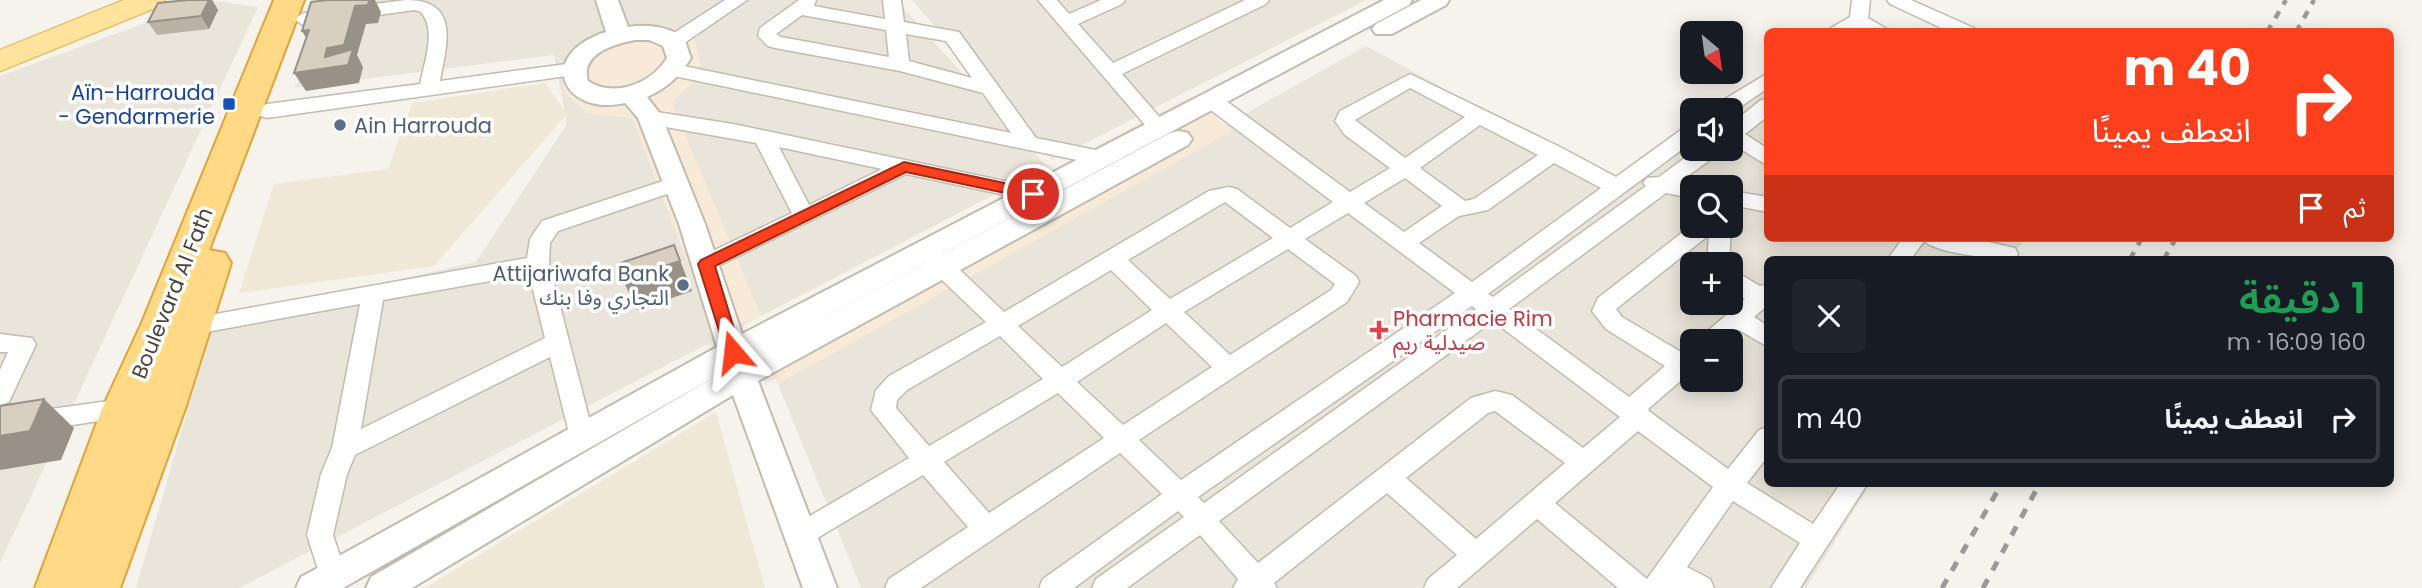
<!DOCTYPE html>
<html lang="ar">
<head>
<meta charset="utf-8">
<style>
	:root { --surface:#171b24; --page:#20242c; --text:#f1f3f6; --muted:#9ea1a6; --line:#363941 }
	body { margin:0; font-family:Poppins,"Noto Sans Arabic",sans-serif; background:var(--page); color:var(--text); direction:rtl; height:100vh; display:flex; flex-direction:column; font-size:26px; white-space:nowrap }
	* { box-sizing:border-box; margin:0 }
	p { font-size:23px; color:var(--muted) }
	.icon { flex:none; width:38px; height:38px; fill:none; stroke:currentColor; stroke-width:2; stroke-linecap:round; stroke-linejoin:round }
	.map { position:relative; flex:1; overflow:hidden; direction:ltr }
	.sheet { position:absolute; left:1764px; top:256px; width:630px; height:231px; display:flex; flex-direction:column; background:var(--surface); border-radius:10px; box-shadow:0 4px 18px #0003; direction:rtl }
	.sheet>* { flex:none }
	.banner { position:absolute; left:1764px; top:28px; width:630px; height:214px; border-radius:10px; box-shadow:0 4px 18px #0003; direction:rtl; background:#fc3f1d; color:#fff; overflow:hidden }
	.needle { width:46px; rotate:151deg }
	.tools { position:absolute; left:1680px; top:21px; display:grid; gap:14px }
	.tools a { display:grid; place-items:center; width:63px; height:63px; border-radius:10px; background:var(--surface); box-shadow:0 4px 18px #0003; font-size:35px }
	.pin { position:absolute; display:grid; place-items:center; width:60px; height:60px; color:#fff; margin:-30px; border:4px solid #fff; border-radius:50%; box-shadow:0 2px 7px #0007 }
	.me { position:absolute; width:77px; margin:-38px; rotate:343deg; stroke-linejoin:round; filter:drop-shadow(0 0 5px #0008) }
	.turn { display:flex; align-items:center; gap:24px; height:147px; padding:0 28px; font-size:32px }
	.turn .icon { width:91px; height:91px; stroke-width:2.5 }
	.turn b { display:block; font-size:49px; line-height:60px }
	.then { display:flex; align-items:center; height:66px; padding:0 28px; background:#0003; gap:14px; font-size:26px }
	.round { display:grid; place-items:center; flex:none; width:74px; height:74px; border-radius:10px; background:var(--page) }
	.headline { display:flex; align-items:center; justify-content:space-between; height:119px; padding:0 28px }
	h1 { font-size:42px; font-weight:600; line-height:52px; color:#1e9e55 }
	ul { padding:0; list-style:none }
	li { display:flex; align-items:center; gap:21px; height:88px; margin:0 14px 10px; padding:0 14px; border:4px solid var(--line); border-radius:10px }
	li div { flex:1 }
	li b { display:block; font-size:26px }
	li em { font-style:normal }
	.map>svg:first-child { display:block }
</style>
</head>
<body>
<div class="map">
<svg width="2422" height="588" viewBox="0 0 2422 588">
	<rect width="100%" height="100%" fill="#f6f3ec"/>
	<path fill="#eae5da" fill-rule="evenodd" d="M 208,0 L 258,7 L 0,563 L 0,76 Z
		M 350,0 L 896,0 L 1047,167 L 239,588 L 136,588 L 214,320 L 476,262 L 567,124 L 554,55 L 294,88 Z
		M 912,0 L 1366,0 L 1052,160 Z
		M 1366,46 L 1622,185 L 1692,139 L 1692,149 L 1731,149 L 1731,114 L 1767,91 L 1768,238 L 2025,238 L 2011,259 L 1768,259 L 1768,483 L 1871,483 L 1806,588 L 861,588 L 775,377 ZM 1692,187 L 1731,187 L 1731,226 L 1692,226 ZM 1692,264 L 1731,264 L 1731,303 L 1692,303 ZM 1692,341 L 1731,341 L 1731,380 L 1692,380 Z"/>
	<path fill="#f7ead8" d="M 628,25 L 657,25 L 679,29 L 694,38 L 698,52 L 701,66 L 691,84 L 672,103 L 761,316 L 715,335 L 632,118 L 586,113 L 564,92 L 563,77 L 569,61 L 583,45 L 602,33 Z
		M 1191,96 L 1232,131 L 778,384 L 751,329 Z"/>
	<path fill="#efe8d6" d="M 545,83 L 567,114 L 434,266 L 239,293 L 274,184 L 388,169 L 412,103 Z
		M 716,412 L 765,588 L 424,588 Z"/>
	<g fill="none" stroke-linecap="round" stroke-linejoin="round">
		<defs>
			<path id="minor" d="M 406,0 C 460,0 447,43 440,81 L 574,63 L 581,65 L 584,69 L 581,73 L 574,75 L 267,118 L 260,116 L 257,111 L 260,106 L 267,104 L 420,84 C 424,63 437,31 421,12 L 415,10 L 303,25 L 294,19 L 303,13 Z
				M 725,0 L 747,0 L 680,46 L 666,46 L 664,42 L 666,38 Z
				M 799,0 L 816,0 L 814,6 L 885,19 L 883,0 L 901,0 L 904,22 L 959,32 L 1036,138 L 1101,151 L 1108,153 L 1111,158 L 1108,163 L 1101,165 L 674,76 L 667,74 L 664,70 L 667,66 L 674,64 L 1011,133 L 983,93 L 900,71 L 775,48 L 768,46 L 758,36 L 760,28 ZM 802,15 L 886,30 L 889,57 L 781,37 L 776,34 ZM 906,34 L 946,41 L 972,78 L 909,61 Z
				M 1038,0 L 1057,0 L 1069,14 L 1101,0 L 1125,0 L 1122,4 L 1078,24 L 1113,63 L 1245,0 L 1269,0 L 1266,4 L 1122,74 L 1169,128 L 1166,133 L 1152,133 Z
				M 1852,0 L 1870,0 L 1868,18 L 1892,32 L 1824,32 L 1850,17 Z
				M 1887,0 L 1911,0 L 1974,28 L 1976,32 L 1950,32 L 1890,4 Z
				M 1768,73 L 1768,88 L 1731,113 L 1731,110 L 1712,110 L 1715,105 Z
				M 1410,74 L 1562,148 L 1616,177 L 1685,127 L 1692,125 L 1692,142 L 1488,294 L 1493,297 L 1646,186 L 1643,183 L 1647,178 L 1659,177 L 1697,149 L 1721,149 L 1718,154 L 1681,181 L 1699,186 L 1692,187 L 1692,198 L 1666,193 L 1509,309 L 1629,397 L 1665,366 L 1606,329 L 1592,311 L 1598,298 L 1692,225 L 1731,224 L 1729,264 L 1707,264 L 1709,235 L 1616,309 L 1622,317 L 1681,352 L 1692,348 L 1692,371 L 1648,409 L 1650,412 L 1728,469 L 1759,430 L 1768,427 L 1768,456 L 1747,483 L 1813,524 L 1841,483 L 1868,483 L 1800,588 L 1771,588 L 1800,543 L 1733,501 L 1687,567 L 1710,579 L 1714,588 L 1618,588 L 1537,519 L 1457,588 L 1424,588 L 1428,579 L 1457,555 L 1387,493 L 1274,583 L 1277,588 L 1233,588 L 1238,579 L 1200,535 L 1127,588 L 1092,588 L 1096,579 L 1184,517 L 1178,511 L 1074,588 L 1039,588 L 1043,579 L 1162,494 L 1120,453 L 921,588 L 885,588 L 889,579 L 968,527 L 923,475 L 809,543 L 800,546 L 791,543 L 787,535 L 791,527 L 909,458 L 871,410 L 876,390 L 889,376 L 986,322 L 921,260 L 918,254 L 921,248 L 929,246 L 937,248 L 1004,312 L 1209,191 L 1229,187 L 1237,189 L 1290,228 L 1333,202 L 1204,105 L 1201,100 L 1204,95 L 1218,95 L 1350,192 L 1390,168 L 1345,135 L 1335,121 L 1340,111 ZM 1410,88 L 1465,117 L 1405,158 L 1355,120 ZM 1480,125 L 1538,155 L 1474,199 L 1465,201 L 1420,168 ZM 1554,163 L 1601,188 L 1472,282 L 1419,243 L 1459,216 L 1488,210 ZM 1405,178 L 1442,206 L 1404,232 L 1364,203 ZM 1225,202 L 1273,238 L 1170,299 L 1128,260 ZM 1348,213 L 1455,293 L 1181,480 L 1139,440 L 1347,302 L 1359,282 L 1356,276 L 1305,239 ZM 1288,249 L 1335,284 L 1331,290 L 1230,355 L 1184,312 ZM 1111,270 L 1152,310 L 1062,367 L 1018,326 ZM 1472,306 L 1476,309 L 1204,503 L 1198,497 ZM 1493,321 L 1620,417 L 1583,448 L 1512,395 L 1495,391 L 1471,398 L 1258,563 L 1219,521 ZM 1166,323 L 1212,367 L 1123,425 L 1077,382 ZM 1000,336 L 1043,379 L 929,446 L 896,408 L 897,400 L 907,390 ZM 1058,393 L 1104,438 L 989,513 L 944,462 ZM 1495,411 L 1565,463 L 1476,539 L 1406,478 L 1488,413 ZM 1638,431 L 1713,487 L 1647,579 L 1555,503 Z
				M 1768,99 L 1768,116 L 1745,134 L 1768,149 L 1768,166 L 1731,143 L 1731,124 L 1761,100 Z
				M 650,111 L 733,124 L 1033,187 L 1041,189 L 1044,194 L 1041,199 L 1033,201 L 906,174 L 706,272 L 698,270 L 695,264 L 698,258 L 792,213 L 756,143 L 643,123 L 640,118 L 643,113 ZM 779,147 L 882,169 L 809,205 Z
				M 675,177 L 682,179 L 686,184 L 682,189 L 558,231 L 550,243 L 549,264 L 594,437 L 591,444 L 582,447 L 573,444 L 570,437 L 550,357 L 355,455 L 347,474 L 333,535 L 347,577 L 343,585 L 336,588 L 323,585 L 307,535 L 321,474 L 332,448 L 360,304 L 190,335 L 182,332 L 178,326 L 182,320 L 527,258 L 530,239 L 542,221 ZM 529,274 L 545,338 L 361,429 L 383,300 Z
				M 1731,191 L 1768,197 L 1768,212 L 1731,205 Z
				M 1903,238 L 1970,238 L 2015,248 L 2018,254 L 2015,259 C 1995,259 1939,254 1924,241 L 1911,259 L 1888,259 Z
				M 1731,269 L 1760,286 L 1768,284 L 1768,305 L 1754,317 L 1768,326 L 1768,347 L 1739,330 L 1726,341 L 1699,341 L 1703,335 L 1745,299 L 1731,288 Z
				M 0,334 L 32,338 L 36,344 L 9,402 L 0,405 L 0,370 L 8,352 L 0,352 Z
				M 123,399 L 132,402 L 135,409 L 132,416 L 0,436 L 0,416 Z"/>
			<path id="tertiary" d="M 596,0 L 618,0 L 628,27 C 644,24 668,26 682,37 C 687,42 688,52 691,58 C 679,77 667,88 647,97 L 661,115 L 705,224 L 742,334 L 1384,0 L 1412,0 L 1409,5 L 749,357 L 1170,133 L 1179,131 L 1188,133 L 1192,139 L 1188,145 L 758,381 L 837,588 L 803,588 L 733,395 L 412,588 L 366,588 L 371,577 L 725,371 L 343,588 L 296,588 L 301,577 L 717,347 L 679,224 L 638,118 L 625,103 C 563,117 534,55 606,32 ZM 635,40 L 649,40 L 663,46 L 667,58 C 651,84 614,98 588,81 C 580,54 614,44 635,40 Z
				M 1421,0 L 1449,0 L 1446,5 L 1392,34 L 1376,34 L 1372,29 L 1376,24 Z"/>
			<path id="primary" d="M 124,0 L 165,0 L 160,6 L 0,71 L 0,50 Z"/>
			<path id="trunk" d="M 274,0 L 304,0 L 209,250 L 225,253 L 231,263 L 186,406 L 120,588 L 35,588 L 102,409 L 141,325 Z"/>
		</defs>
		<use href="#minor" stroke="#c2bbae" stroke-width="3"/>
		<use href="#tertiary" stroke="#c2bbae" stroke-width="4"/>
		<use href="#primary" stroke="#e6c16a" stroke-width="3"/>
		<use href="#trunk" stroke="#e0a43c" stroke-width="4"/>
		<use href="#minor" fill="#fff" fill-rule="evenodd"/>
		<use href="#tertiary" fill="#fff" fill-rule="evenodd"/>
		<use href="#primary" fill="#ffe39c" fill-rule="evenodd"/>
		<use href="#trunk" fill="#ffd985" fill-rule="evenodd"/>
		<path stroke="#9a9a9a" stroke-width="4.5" stroke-dasharray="8 8" stroke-linecap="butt" d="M 2267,32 L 2286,0
			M 2296,32 L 2314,0
			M 2130,259 L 2142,238
			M 2164,259 L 2176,238"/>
		<path stroke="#9a9a9a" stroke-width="5" stroke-dasharray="10 10" stroke-linecap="butt" d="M 1942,588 L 2002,483
			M 1983,588 L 2040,483"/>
	</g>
	<path fill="#bab2a6" d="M 188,0 L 212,0 L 218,10 L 209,29 L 157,35 L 148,22 Z"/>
	<path fill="#979187" d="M 209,0 L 212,0 L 218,10 L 209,29 L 201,16 Z
		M 369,0 L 375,0 L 381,12 L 378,23 L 366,24 L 357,55 L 363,67 L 359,83 L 306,91 L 294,73 L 325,57 L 327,48 L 355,6 Z
		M 309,30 L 313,49 L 302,31 Z
		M 674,245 L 692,291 L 637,310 L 623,280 Z
		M 44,399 L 74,428 L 61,460 L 0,470 L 0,436 Z"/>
	<path fill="#d8cfc1" stroke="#979187" stroke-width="2" d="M 188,0 L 209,0 L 201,16 L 148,22 L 158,3 Z
		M 327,0 L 369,0 L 368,5 L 355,6 L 344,45 L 327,48 L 325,57 L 353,49 L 348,65 L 294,73 L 309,30 L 302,31 L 311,2 Z
		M 674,245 L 680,261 L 623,280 L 618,264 Z
		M 44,399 L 30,431 L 0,436 L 0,406 Z"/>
	<path fill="#fc3f1d" stroke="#a42913" stroke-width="2" d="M 904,162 L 1033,189 L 1041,194 L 1033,199 L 906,172 L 715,266 L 741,352 L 733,358 L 727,356 L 698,264 L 701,260 Z"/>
	<rect fill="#1a4fb4" stroke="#fff" stroke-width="2.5" x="222" y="97" width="14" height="14" rx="3.5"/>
	<g fill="#5c6f8a" stroke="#fff" stroke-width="2.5">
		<circle cx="340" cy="125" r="7"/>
		<circle cx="683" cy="285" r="7"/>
	</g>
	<path fill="#e0444e" stroke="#fff" stroke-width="2.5" d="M1375.5 319.5h7v7h7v7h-7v7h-7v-7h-7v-7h7z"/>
	<g text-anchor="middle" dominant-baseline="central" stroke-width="7" stroke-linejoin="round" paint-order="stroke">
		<g font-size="21" fill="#164399" stroke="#fff" text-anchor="end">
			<text x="215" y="92">Aïn-Harrouda<tspan x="215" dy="24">- Gendarmerie</tspan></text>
		</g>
		<g font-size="21" fill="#4e5e75" stroke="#fff" text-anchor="start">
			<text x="354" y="125">Ain Harrouda</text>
			<text x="669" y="273" text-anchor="end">Attijariwafa Bank<tspan x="669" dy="24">التجاري وفا بنك</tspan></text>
		</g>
		<g font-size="21" fill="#4b4439" stroke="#fff">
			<text transform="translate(172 293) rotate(-68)">Boulevard Al Fath</text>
		</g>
		<g font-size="21" fill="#be3a42" stroke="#fff" text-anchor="start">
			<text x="1393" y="318">Pharmacie Rim<tspan x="1393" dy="24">صيدلية ريم</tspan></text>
		</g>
	</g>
</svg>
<div class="tools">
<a><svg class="needle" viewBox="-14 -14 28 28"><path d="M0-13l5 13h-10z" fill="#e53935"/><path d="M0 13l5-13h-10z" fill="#9ea1a6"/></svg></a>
<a><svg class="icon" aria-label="sound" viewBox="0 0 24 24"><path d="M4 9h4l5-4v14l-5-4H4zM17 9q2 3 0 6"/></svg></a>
<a><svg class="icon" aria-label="search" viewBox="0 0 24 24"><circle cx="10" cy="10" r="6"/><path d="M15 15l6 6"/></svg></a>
<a>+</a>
<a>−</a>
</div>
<div class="pin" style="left:1033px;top:194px;background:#d93025"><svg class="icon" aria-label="arrive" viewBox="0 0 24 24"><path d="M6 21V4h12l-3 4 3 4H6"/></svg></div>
<svg class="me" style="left:733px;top:352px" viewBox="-20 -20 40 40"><path d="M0-17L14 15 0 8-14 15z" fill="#fc3f1d" stroke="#fff" stroke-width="4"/></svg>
<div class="banner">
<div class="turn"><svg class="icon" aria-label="right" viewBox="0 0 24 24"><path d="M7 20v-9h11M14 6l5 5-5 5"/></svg><div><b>40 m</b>انعطف يمينًا</div></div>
<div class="then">ثم<svg class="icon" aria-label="arrive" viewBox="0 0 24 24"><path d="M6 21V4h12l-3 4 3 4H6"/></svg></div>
</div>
<section class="sheet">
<div class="headline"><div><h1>1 دقيقة</h1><p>160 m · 16:09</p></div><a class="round"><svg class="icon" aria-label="close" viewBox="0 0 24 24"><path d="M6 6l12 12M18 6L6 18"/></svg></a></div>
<ul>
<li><svg class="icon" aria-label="right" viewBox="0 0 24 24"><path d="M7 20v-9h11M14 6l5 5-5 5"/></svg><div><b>انعطف يمينًا</b></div><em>40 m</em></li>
</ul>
</section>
</div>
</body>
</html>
